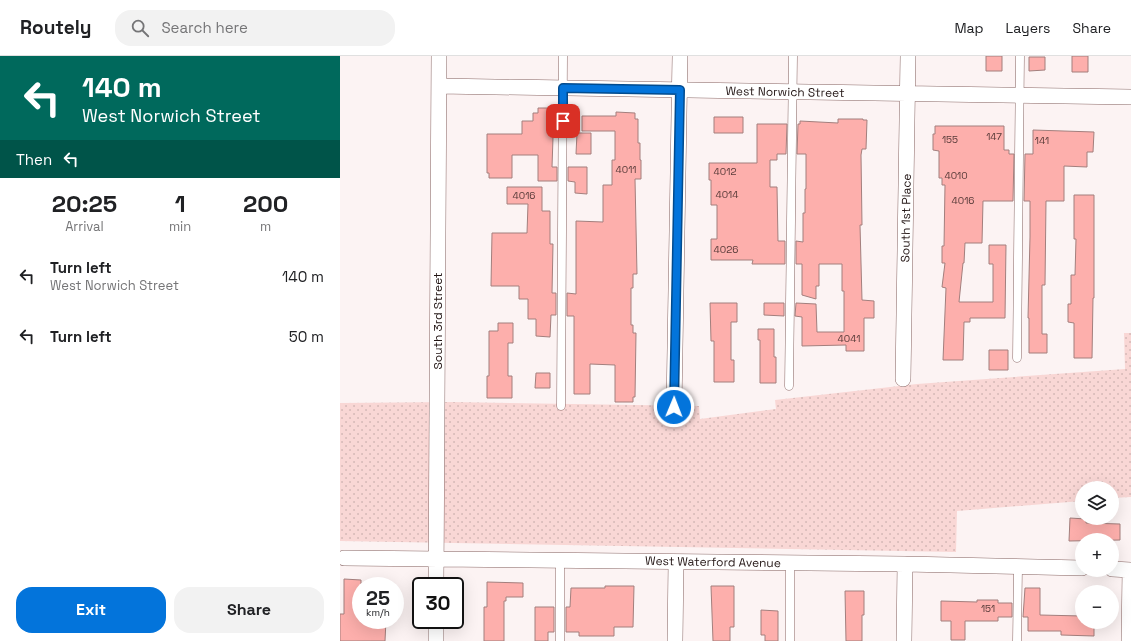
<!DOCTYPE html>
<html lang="en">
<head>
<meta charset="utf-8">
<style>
	:root { --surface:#fff; --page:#f2f2f2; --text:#202124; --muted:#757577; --line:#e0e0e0; --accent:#0374db }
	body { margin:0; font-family:"Space Grotesk",sans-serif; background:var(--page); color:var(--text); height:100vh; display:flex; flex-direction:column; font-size:15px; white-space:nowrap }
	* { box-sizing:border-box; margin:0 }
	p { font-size:13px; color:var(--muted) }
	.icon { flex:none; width:22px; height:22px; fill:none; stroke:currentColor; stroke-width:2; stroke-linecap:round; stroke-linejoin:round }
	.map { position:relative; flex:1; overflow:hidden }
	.sheet { display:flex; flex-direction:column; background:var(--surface); width:340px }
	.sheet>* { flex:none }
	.top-card { background:#00695c; color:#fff; overflow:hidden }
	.buttons { position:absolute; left:735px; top:425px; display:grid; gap:8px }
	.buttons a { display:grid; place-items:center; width:44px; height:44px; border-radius:50%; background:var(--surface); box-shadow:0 4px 16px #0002; font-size:20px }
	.speed { position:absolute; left:12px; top:521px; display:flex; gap:8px; font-size:20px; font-weight:700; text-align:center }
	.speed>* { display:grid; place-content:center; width:52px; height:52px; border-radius:50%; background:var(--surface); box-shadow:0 4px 16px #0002; line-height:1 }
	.speed small { font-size:10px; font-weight:400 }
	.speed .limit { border:2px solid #111; border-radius:6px; background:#fff; color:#111 }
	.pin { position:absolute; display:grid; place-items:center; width:34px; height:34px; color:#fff; margin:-17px; border-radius:8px; box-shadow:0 2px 6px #0006 }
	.me { position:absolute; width:44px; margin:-22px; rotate:1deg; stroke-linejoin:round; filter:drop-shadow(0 0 3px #0008) }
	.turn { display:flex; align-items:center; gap:14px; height:84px; padding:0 16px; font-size:18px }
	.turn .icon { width:52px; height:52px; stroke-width:2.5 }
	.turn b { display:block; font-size:28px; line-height:34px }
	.then { display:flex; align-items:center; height:38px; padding:0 16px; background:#0003; gap:8px; font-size:15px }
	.eta { display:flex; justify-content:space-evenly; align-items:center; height:68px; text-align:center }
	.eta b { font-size:24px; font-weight:800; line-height:28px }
	.action { display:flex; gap:8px; margin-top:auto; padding:8px 16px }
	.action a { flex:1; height:46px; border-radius:16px; background:var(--accent); color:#fff; font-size:16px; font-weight:800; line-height:46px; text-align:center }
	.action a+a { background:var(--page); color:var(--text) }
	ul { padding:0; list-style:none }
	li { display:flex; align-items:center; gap:12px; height:60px; padding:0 16px }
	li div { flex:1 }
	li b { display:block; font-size:15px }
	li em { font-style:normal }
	header { display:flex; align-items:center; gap:24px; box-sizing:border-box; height:56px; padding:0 20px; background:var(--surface); border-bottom:1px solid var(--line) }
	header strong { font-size:19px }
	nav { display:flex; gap:22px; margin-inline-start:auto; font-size:14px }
	.search { width:280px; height:36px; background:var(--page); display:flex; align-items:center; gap:10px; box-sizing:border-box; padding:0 14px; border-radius:16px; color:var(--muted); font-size:15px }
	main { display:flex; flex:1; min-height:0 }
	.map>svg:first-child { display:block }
</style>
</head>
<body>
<header>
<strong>Routely</strong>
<div class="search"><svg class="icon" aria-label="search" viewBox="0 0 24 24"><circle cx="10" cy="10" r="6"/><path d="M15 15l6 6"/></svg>Search here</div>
<nav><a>Map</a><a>Layers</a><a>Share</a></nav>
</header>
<main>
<section class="sheet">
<div class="top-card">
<div class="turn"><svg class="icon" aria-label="left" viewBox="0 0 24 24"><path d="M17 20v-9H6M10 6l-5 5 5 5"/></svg><div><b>140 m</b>West Norwich Street</div></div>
<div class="then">Then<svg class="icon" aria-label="left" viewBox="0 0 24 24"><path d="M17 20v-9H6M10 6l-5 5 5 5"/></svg></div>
</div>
<div class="eta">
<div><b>20:25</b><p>Arrival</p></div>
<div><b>1</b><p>min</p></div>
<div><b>200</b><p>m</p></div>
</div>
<ul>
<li><svg class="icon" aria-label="left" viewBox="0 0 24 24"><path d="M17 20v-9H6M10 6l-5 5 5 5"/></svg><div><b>Turn left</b><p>West Norwich Street</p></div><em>140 m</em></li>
<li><svg class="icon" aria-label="left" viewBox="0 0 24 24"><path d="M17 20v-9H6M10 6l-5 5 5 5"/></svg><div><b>Turn left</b></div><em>50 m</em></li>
</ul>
<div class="action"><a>Exit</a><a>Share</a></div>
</section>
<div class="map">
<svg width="791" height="585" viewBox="0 0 791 585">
	<defs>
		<pattern id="grass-dots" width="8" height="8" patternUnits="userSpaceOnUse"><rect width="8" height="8" fill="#f9d7d5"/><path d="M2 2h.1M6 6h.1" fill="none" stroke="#d5b8b6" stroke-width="1.8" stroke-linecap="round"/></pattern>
	</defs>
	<rect width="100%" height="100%" fill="#fcf3f3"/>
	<path fill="url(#grass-dots)" d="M 784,277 L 791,277 L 791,441 L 772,442 L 772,432 L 742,432 L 742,445 L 617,455 L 616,496 L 0,485 L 0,347 L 111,346 L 359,350 L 360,363 L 436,353 L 435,344 L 577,328 L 785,313 Z"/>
	<path fill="#fdafac" stroke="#a37f7d" d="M 646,0 L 662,0 L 662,15 L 646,15 Z
		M 732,0 L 748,0 L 748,16 L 732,16 Z
		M 689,1 L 705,1 L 705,14 L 689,15 Z
		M 198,52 L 214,52 L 212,111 L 217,111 L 217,125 L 198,125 L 198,99 L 172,99 L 172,122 L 149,122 L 149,117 L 147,117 L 147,78 L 182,78 L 182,65 L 193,65 L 193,57 L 198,57 Z
		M 276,56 L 295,57 L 295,63 L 298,63 L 298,87 L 300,87 L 300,104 L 301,104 L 301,123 L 295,123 L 297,218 L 293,218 L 293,232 L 291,232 L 291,269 L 293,269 L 293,277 L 296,277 L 295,341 L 293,341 L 293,346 L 275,346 L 275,309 L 250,308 L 250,338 L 234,338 L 234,260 L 227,260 L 227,237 L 236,238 L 236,165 L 263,166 L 263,129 L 272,129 L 272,104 L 275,104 L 275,75 L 242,75 L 242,60 L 276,60 Z
		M 374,61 L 403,61 L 403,77 L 374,77 Z
		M 498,63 L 523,63 L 523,64 L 527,64 L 526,93 L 522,93 L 521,99 L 522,169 L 520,169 L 522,244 L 534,245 L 534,262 L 524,262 L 524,295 L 506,295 L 506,289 L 462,290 L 462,261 L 455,260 L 456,247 L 476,248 L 477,276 L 504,276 L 504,235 L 502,235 L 502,208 L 479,208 L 479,230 L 476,230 L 476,243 L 462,239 L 462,208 L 456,208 L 456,185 L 463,186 L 463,157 L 465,157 L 465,133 L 466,133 L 466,98 L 457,98 L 458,68 L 460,68 L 460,65 L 498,67 Z
		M 417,68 L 447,68 L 446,98 L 437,98 L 437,104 L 430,104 L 430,131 L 437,131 L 438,185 L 445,185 L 445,208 L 412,208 L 413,204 L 371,204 L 371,183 L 377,183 L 377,149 L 371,149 L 371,124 L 369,124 L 369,107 L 417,107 Z
		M 595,70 L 664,70 L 664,94 L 669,94 L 669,98 L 674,98 L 673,145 L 643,145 L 642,187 L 625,187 L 624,207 L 623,207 L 619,246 L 653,246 L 653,208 L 649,208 L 649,189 L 666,189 L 665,262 L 630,262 L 630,266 L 624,266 L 623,304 L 603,304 L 606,232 L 602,231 L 605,207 L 602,207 L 602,190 L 604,190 L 605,129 L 602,129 L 602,122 L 599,122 L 599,95 L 593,94 L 593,78 L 595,78 Z
		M 693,74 L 754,76 L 753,96 L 747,96 L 747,111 L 724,110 L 724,145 L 706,145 L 705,229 L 702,229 L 702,278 L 707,278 L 707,297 L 689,297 L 689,262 L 688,262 L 690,181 L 690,145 L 684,145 L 685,98 L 693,98 Z
		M 237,77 L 251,77 L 251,98 L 236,98 Z
		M 228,111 L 247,111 L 247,138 L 235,137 L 235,126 L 228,125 Z
		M 167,131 L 202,131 L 202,155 L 210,155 L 210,188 L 213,188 L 212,237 L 216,237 L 216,259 L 211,259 L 210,281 L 196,280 L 196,263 L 188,263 L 188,243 L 179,243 L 179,230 L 151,230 L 152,177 L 187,177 L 188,148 L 167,148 Z
		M 734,139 L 754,139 L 754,242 L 753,242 L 752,302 L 734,302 L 734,267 L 728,266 L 728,248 L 731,248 L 731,219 L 735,219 L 736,183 L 734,183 Z
		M 370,247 L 397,247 L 397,266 L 391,266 L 391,304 L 394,304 L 394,326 L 374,326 L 374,285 L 371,285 Z
		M 424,247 L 444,247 L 444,260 L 424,259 Z
		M 158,267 L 173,267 L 173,287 L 168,287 L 168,320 L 172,320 L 172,342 L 147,342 L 147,320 L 149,320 L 149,275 L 158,275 Z
		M 418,273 L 434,273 L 434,301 L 436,301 L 436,327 L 420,327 L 420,284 L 418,284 Z
		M 649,294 L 668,294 L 668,314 L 649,314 Z
		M 196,317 L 210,317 L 210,332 L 195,332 Z
		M 730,462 L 746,463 L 746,467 L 780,468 L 780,484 L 729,485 Z
		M 4,523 L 21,524 L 21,564 L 46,564 L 45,585 L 0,585 L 0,558 L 4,558 Z
		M 147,526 L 183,527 L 183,541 L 166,541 L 166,545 L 164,545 L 164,585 L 144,585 L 144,551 L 147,551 Z
		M 265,530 L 294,530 L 293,571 L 274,571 L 274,580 L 239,580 L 239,576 L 226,576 L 226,551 L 230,551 L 231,532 L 265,532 Z
		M 371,530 L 394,530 L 394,571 L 390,571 L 390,585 L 373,585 Z
		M 685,532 L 700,532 L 700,559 L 742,560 L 742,566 L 754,566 L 754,580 L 721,579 L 721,575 L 688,575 L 688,561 L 683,561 Z
		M 505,535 L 524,535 L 524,559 L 522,559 L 522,585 L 506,585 Z
		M 637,544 L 658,544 L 658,547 L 672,547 L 672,561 L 658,561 L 658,565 L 625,565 L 625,584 L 611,584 L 611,565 L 601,565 L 601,545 L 637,546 Z
		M 195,551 L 214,551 L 214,576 L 208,576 L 208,585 L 195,585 Z
		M 421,554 L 438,555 L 438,585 L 425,585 L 425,579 L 421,579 Z"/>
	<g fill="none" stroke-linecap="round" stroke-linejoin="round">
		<defs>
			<path id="lane" d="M 677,302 L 680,0
				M 449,330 L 453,0
				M 221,350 L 223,0
				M 220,504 L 220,585
				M 450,585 L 450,507
				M 677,585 L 678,511"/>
			<path id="street" d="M 99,30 L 791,41
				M 563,323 L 568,0
				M 334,351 L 340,0
				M 4,502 L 565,508 L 742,512
				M 772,513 L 791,514
				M 96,530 L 99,0
				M 96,585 L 96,564
				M 335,585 L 336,506
				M 564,585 L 565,508
				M 789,585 L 790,514"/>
		</defs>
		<use href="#lane" stroke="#886664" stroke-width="9"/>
		<use href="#street" stroke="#886664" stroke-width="16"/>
		<use href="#lane" stroke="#fff" stroke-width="8"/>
		<use href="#street" stroke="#fff" stroke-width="15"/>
	</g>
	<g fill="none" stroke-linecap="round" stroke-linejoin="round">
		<defs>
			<path id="route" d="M 223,65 L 223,32 L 340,34 L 334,351"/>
		</defs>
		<use href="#route" stroke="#024b8e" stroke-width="10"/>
		<use href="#route" stroke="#0374db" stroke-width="7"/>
	</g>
	<g text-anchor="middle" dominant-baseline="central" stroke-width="3" stroke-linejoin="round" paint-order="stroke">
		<g font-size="10" fill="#583b39">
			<text x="654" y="80">147</text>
			<text x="610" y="83">155</text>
			<text x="702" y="84">141</text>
			<text x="286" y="113">4011</text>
			<text x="385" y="115">4012</text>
			<text x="616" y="119">4010</text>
			<text x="387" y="138">4014</text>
			<text x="184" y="139">4016</text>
			<text x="623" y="144">4016</text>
			<text x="386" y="193">4026</text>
			<text x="509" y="282">4041</text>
			<text x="648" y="552">151</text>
		</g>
		<g font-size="12" fill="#211413" stroke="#fff">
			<text transform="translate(445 36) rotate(1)">West Norwich Street</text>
			<text transform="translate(566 162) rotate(-89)">South 1st Place</text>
			<text transform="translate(98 265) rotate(-90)">South 3rd Street</text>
			<text transform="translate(373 506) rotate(1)">West Waterford Avenue</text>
		</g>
	</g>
</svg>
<div class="buttons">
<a><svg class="icon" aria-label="layers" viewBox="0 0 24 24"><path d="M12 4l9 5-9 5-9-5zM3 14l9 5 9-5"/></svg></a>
<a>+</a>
<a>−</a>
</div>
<div class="speed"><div>25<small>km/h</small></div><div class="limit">30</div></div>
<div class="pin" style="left:223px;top:65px;background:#d93025"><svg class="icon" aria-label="arrive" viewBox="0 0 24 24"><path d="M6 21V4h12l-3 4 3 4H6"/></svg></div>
<svg class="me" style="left:334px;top:351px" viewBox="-20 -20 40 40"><circle r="17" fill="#0374db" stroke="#fff" stroke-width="3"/><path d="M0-11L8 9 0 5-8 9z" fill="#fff"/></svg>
</div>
</main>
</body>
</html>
